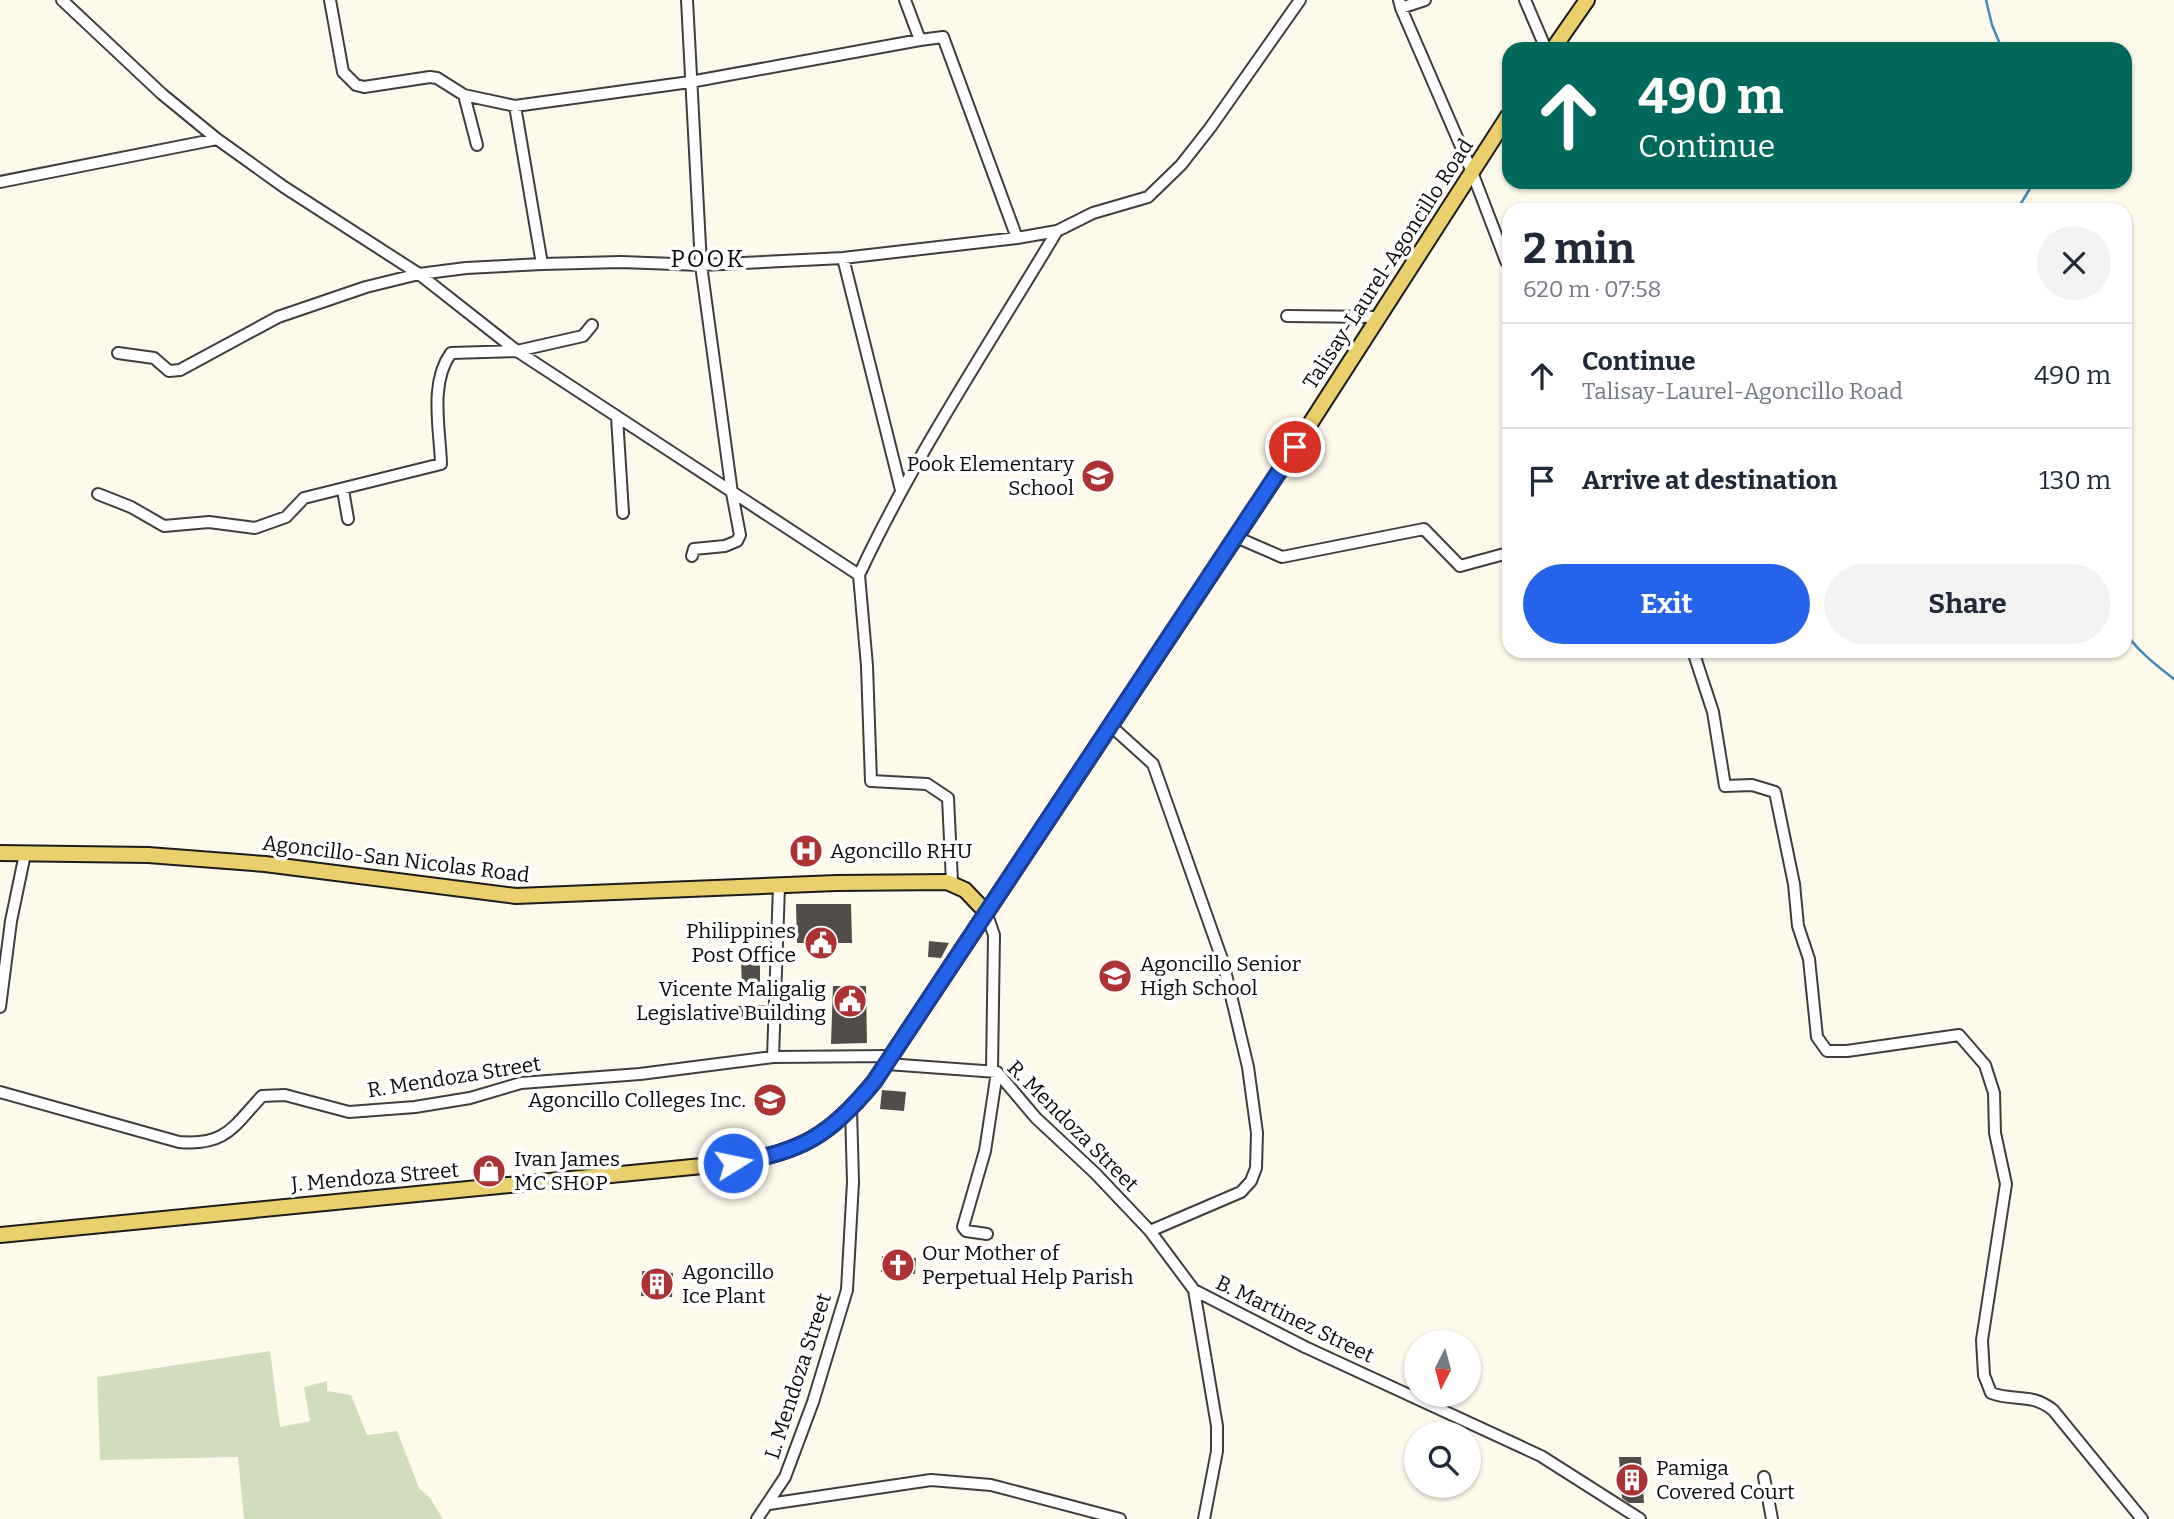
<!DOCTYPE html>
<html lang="en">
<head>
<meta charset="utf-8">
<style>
	:root { --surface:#fff; --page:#f2f2f3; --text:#1f2937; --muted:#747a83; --line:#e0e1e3; --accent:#2563eb }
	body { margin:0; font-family:Bitter,serif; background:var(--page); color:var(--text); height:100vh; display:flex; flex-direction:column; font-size:26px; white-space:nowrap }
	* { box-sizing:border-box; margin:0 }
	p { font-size:23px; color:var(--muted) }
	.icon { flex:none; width:38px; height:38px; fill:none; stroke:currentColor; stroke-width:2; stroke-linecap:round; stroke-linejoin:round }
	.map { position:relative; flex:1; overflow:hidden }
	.panel { position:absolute; left:1502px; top:203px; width:630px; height:455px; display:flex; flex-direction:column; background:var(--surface); border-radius:21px; box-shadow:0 2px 5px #0004 }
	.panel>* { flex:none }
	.guide { position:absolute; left:1502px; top:42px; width:630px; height:147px; border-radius:21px; box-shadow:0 2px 5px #0004; background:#00695c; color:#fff; overflow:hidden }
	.needle { width:46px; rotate:186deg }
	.controls { position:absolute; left:1404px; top:1330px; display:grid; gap:14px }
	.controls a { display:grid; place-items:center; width:77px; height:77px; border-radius:50%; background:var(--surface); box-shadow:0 2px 5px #0004; font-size:35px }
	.pin { position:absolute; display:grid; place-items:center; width:60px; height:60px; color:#fff; margin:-30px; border:4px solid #fff; border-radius:50%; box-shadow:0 2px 7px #0007 }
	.me { position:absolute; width:77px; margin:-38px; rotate:80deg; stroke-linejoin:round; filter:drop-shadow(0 0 5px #0008) }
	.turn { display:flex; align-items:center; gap:24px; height:147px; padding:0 21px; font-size:32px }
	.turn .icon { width:91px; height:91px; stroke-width:2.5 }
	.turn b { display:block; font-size:49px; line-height:60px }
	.round { display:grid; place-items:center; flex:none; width:74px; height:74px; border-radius:37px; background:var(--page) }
	.headline { display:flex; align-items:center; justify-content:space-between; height:119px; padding:0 21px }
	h1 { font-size:42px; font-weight:700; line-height:52px }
	.button { display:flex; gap:14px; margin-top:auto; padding:14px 21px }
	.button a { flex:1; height:80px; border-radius:42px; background:var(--accent); color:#fff; font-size:28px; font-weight:700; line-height:80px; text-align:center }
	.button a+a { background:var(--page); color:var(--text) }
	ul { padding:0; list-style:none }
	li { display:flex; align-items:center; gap:21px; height:105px; padding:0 21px; border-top:2px solid var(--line) }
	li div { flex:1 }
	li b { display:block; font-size:26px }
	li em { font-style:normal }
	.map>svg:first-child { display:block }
</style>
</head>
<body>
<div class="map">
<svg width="2174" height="1519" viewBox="0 0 2174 1519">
	<rect width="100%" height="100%" fill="#fdfaeb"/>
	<path fill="#d2dcbf" d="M 270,1351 L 280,1427 L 310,1421 L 304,1387 L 327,1381 L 327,1391 L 351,1395 L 367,1435 L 397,1431 L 419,1488 L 430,1498 L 443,1519 L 244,1519 L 238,1457 L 100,1460 L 97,1377 Z"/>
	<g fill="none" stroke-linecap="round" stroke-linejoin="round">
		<path stroke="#438abf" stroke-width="2.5" d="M 1986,0 L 1992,25 L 2002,49
			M 2017,210 L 2034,182
			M 2124,630 C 2136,650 2156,665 2174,679"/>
	</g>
	<path fill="#524c48" d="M 796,904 L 851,904 L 852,943 L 797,943 Z
		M 929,941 L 949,943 L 941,958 L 928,957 Z
		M 760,958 L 760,987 L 742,987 L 741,960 Z
		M 833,986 L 866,986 L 867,1043 L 831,1044 Z
		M 766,1005 L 766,1020 L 735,1021 L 734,1006 Z
		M 882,1090 L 906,1092 L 904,1111 L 880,1109 Z
		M 882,1256 L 916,1258 L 915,1274 L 881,1272 Z
		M 642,1271 L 673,1273 L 672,1297 L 641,1296 Z
		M 1619,1457 L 1641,1457 L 1644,1503 L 1629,1503 L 1622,1498 Z"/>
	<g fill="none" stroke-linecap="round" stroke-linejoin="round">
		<defs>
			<path id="minor" d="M 62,0 L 162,94 L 217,139 L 284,187 L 419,274 L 517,351 L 859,575 L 867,666 L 871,781 L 927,784 L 948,798 L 952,882
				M 330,0 L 343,72 L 356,85 L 364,87 L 430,77 L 437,78 L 464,95 L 515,106 L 690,82 L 920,40
				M 687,0 L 701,265 L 732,493 L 740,535 L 737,541 L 725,546 L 694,549 L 692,556
				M 905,0 L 920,40 L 943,37 L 1017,238
				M 1399,0 L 1401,8 L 1425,0
				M 1525,0 L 1546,49
				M 1401,8 L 1472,172 L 1506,261 L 1508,261
				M 464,95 L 477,145
				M 515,106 L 542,264
				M 0,182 L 217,139
				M 843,258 L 901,490
				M 1287,316 L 1378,317
				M 118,353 L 154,358 L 169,371 L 180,370 L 278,317 L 366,287 L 419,274 L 466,268 L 542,264 L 621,262 L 701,265 L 843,258 L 1017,238 L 1057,231 L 1093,213 L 1148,197 L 1181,165 L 1210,128 L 1300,0
				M 617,417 L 623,513
				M 343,490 L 348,519
				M 98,494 L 131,507 L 164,526 L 209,522 L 255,528 L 286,517 L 304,498 L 441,464 C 440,429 429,383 451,353 L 517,351 L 583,336 L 592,325
				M 1236,537 L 1282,557 L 1424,529 L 1460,566 L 1508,553
				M 859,575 C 915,455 989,345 1057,231
				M 1693,651 L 1713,712 L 1725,786 L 1752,785 L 1775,792 L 1794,884 L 1798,926 L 1809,959 L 1817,1037 L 1827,1051 L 1847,1051 L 1959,1035 L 1985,1065 L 1994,1093 L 1995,1133 L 2006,1184 L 1982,1340 L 1984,1375 L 1991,1393 C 2015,1402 2030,1392 2053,1410 L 2142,1519
				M 1111,726 L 1153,764 L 1223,962 L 1248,1067 L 1257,1133 L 1256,1168 L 1251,1181 L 1241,1192 L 1150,1231
				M 986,912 L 994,935 L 992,1070
				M 0,1007 L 11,921 L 25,854
				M 773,1057 L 779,886
				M 887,1064 L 997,1072 L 1036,1118 L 1095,1173 L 1150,1231 L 1194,1290 L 1305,1347 L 1541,1456 L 1640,1519
				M 0,1092 L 179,1142 C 226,1146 233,1127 262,1096 L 285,1095 L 349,1112 L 415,1107 L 470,1098 L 521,1083 L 640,1074 L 773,1057 L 892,1056
				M 987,1234 L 966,1231 L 963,1227 L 985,1151 L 997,1072
				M 1194,1290 L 1217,1426 L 1217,1451 L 1204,1519
				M 1764,1477 L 1772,1519
				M 769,1504 L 931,1480 L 991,1485 L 1120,1519
				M 757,1519 L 785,1477 L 813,1402 L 847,1290 L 853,1182 L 851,1109"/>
			<path id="major" d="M 1553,49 L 1587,0
				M 0,853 L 148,855 L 265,864 L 516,896 L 836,883 L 947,882 L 965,890 L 986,912
				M 0,1235 L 733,1163 C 803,1151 828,1137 874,1082 L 1281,469 L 1508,116"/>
		</defs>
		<use href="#minor" stroke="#3e3e3e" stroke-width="14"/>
		<use href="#major" stroke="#1c1c1c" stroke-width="18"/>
		<use href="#minor" stroke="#fff" stroke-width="10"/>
		<use href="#major" stroke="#eacf6d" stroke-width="14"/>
	</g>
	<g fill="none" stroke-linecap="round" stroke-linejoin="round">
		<defs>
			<path id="route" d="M 733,1163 C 803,1151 828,1137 874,1082 L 1295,447"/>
		</defs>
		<use href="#route" stroke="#184099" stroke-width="18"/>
		<use href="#route" stroke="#2563eb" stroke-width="12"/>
	</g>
	<defs>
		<symbol id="school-disc" viewBox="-11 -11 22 22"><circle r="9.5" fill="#ac3234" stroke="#fff"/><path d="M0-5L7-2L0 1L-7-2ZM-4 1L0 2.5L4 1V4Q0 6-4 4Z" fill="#fff"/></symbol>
		<symbol id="hospital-disc" viewBox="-11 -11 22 22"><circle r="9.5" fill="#ac3234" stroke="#fff"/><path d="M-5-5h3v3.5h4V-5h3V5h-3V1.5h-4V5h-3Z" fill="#fff"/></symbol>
		<symbol id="civic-disc" viewBox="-11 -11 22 22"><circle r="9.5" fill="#ac3234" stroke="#fff"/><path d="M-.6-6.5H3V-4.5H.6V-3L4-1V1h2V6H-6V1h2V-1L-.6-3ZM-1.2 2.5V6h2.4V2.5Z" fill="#fff"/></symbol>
		<symbol id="university-disc" viewBox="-11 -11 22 22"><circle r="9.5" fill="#ac3234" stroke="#fff"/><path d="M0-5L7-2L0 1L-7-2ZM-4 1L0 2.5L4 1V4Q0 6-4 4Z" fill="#fff"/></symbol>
		<symbol id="shop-disc" viewBox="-11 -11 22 22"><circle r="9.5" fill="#ac3234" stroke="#fff"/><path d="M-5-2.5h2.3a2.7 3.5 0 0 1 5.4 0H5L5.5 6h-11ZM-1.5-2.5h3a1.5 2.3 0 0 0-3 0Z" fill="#fff"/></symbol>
		<symbol id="church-disc" viewBox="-11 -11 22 22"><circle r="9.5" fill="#ac3234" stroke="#fff"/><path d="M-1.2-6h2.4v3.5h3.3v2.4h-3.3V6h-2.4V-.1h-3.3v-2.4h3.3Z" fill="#fff"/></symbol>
		<symbol id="building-disc" viewBox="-11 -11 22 22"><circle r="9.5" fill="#ac3234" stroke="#fff"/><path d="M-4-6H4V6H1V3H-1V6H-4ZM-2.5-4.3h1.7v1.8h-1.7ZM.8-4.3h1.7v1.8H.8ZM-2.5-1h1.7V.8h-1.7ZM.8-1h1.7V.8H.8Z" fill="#fff"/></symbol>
	</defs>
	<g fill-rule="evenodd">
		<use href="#school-disc" x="1079" y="457" width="38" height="38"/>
		<use href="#hospital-disc" x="787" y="832" width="38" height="38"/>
		<use href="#civic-disc" x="802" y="924" width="38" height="38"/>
		<use href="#school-disc" x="1096" y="957" width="38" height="38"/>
		<use href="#civic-disc" x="831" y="982" width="38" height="38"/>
		<use href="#university-disc" x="751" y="1081" width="38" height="38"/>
		<use href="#shop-disc" x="470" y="1152" width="38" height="38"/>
		<use href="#church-disc" x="879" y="1246" width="38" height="38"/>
		<use href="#building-disc" x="638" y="1265" width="38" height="38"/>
		<use href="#building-disc" x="1613" y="1461" width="38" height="38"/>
	</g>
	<g text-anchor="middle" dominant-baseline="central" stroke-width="7" stroke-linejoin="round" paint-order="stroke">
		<g font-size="21" fill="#0b0b0b" stroke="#fff">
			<text transform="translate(1388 264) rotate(-57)">Talisay-Laurel-Agoncillo Road</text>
			<text transform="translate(396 859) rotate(7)">Agoncillo-San Nicolas Road</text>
			<text transform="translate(454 1077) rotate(-9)">R. Mendoza Street</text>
			<text transform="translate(1073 1126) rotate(45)">R. Mendoza Street</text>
			<text transform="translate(375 1177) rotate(-5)">J. Mendoza Street</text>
			<text transform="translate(1295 1319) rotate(26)">B. Martinez Street</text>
			<text transform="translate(798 1376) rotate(-72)">L. Mendoza Street</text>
		</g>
		<g font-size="21" fill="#0b0b0b" stroke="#fff" text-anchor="start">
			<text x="1074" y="464" text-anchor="end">Pook Elementary<tspan x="1074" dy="24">School</tspan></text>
			<text x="830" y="851">Agoncillo RHU</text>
			<text x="796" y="931" text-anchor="end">Philippines<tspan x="796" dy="24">Post Office</tspan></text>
			<text x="1140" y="964">Agoncillo Senior<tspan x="1140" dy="24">High School</tspan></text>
			<text x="826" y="989" text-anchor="end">Vicente Maligalig<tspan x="826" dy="24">Legislative Building</tspan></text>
			<text x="746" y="1100" text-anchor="end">Agoncillo Colleges Inc.</text>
			<text x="514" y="1159">Ivan James<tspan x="514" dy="24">MC SHOP</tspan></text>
			<text x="922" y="1253">Our Mother of<tspan x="922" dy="24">Perpetual Help Parish</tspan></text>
			<text x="682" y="1272">Agoncillo<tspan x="682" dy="24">Ice Plant</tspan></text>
			<text x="1656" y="1468">Pamiga<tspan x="1656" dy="24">Covered Court</tspan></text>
		</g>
		<g font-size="24" letter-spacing="2" fill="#0b0b0b" stroke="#fff">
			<text x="708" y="259">POOK</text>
		</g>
	</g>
</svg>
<div class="controls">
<a><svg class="needle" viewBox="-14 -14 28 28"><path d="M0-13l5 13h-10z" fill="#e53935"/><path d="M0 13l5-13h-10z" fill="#747a83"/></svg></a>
<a><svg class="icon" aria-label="search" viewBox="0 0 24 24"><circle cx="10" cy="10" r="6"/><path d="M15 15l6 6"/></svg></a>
</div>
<div class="pin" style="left:1295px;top:447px;background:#d93025"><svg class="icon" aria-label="arrive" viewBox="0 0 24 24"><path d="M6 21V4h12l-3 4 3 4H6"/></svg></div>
<svg class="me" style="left:733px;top:1163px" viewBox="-20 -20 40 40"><circle r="17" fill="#2563eb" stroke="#fff" stroke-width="3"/><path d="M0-11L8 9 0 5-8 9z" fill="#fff"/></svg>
<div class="guide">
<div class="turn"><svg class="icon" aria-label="ahead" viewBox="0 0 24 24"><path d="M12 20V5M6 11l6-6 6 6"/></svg><div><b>490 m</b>Continue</div></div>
</div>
<section class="panel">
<div class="headline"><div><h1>2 min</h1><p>620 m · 07:58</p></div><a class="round"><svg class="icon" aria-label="close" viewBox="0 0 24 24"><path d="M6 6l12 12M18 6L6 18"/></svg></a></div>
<ul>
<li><svg class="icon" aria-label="ahead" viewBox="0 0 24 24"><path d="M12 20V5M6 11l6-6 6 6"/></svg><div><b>Continue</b><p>Talisay-Laurel-Agoncillo Road</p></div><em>490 m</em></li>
<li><svg class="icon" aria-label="arrive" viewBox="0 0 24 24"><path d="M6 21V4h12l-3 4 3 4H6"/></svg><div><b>Arrive at destination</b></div><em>130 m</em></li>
</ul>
<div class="button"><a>Exit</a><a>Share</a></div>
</section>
</div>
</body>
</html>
